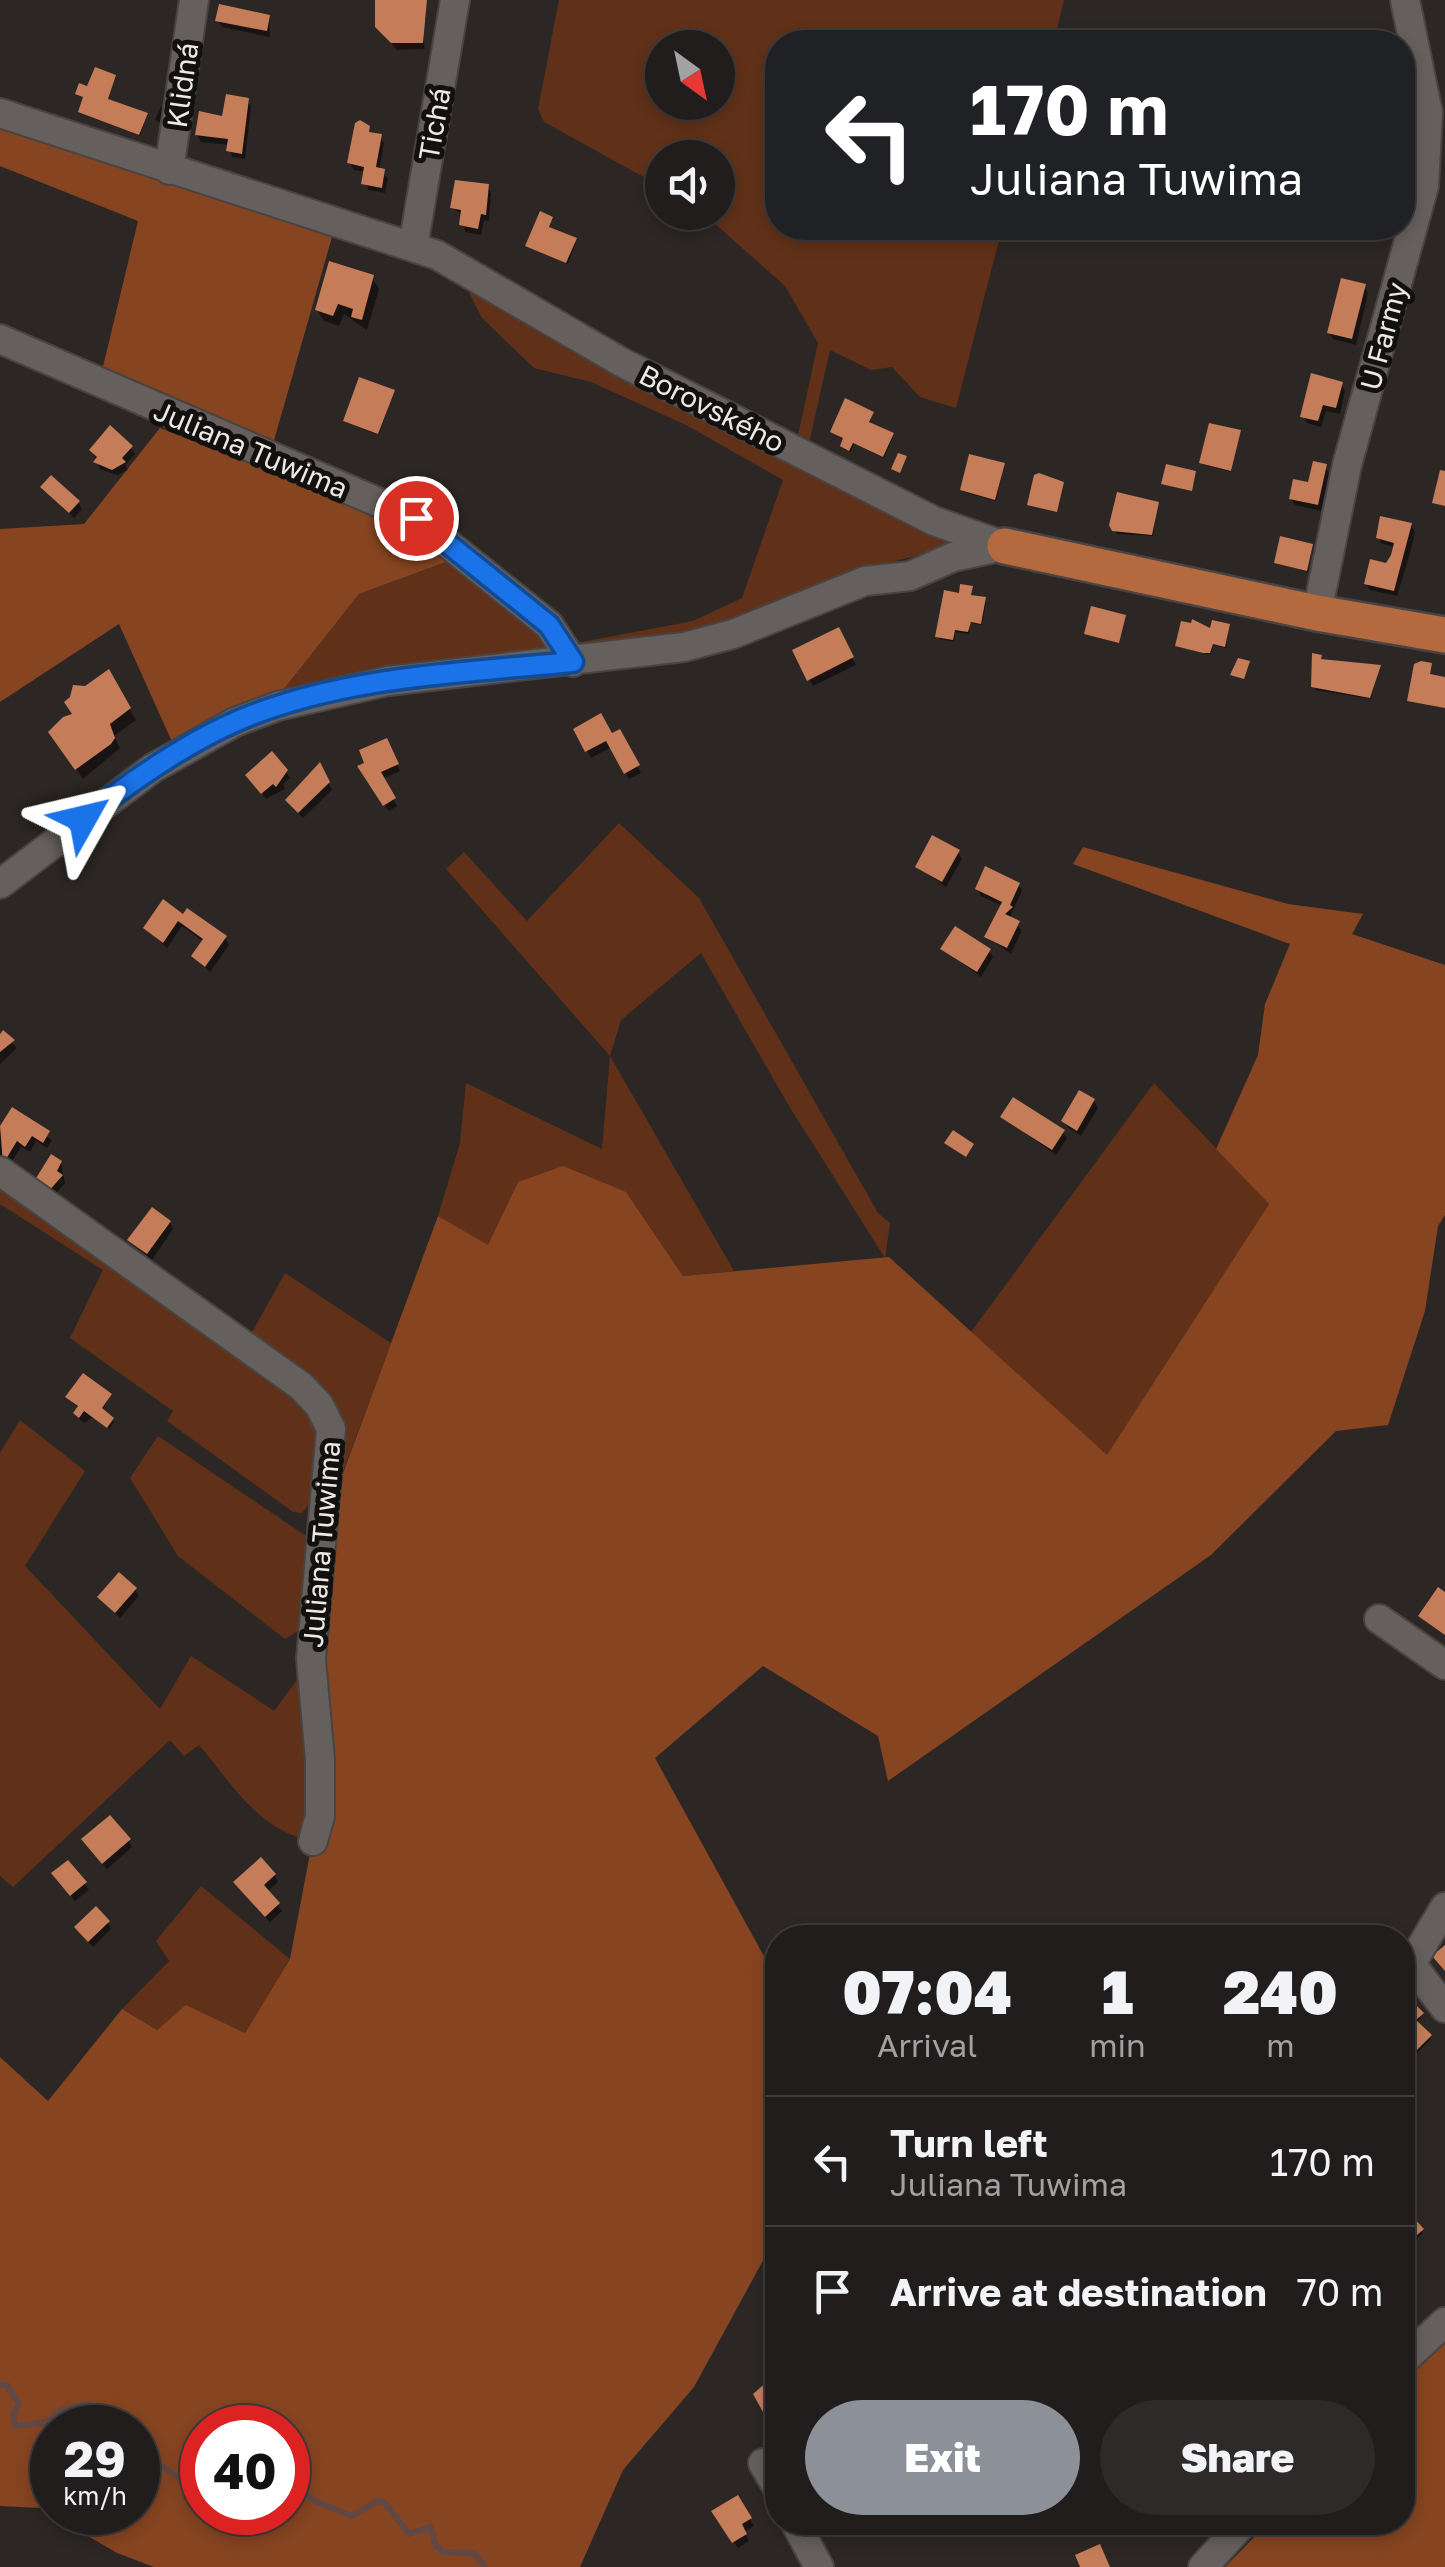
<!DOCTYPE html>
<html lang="en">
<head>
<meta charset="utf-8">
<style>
	:root { --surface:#211d1c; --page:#2d2a29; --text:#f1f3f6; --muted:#a2a2a3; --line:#3e3b3b; --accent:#8c9099 }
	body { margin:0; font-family:"Golos Text",sans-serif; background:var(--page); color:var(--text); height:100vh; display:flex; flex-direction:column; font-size:38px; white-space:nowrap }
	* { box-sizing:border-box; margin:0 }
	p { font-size:32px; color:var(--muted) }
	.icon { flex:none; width:55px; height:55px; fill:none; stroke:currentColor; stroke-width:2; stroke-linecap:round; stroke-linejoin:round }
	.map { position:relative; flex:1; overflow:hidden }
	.sheet { position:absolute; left:765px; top:1925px; width:650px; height:610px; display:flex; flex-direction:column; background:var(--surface); border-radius:40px; box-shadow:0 5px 15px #0003,0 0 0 2px var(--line) }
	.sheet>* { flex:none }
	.guide { position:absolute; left:765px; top:30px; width:650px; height:210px; border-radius:40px; box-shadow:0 5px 15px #0003,0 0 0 2px var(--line); background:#202124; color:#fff; overflow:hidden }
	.needle { width:65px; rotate:147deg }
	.buttons { position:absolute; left:645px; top:30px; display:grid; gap:20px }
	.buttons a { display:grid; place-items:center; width:90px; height:90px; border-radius:50%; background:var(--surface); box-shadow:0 5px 15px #0003,0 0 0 2px var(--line); font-size:50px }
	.speed { position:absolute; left:30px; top:2405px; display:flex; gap:20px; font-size:50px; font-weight:700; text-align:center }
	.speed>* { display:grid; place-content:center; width:130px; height:130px; border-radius:50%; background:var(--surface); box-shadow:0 5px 15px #0003,0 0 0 2px var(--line); line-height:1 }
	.speed small { font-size:25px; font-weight:400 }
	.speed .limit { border:15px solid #d22; background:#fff; color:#111 }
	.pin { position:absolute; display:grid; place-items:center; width:85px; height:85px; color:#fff; margin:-42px; border:5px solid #fff; border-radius:50%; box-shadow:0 2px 10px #0007 }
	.me { position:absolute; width:110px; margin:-55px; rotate:53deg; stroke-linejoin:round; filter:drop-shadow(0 0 8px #0008) }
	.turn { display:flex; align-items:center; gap:35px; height:210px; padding:0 40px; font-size:45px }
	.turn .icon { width:130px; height:130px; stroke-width:2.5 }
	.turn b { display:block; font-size:70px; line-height:85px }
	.eta { display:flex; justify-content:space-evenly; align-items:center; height:170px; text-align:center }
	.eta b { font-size:60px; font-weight:800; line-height:70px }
	.button { display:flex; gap:20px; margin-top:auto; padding:20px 40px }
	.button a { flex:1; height:115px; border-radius:60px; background:var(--accent); color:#fff; font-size:40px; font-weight:800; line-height:115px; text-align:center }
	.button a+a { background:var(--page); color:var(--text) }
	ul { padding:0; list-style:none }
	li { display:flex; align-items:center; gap:30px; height:130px; padding:0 40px; border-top:2px solid var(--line) }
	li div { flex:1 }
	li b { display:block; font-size:38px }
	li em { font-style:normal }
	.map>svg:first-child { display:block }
</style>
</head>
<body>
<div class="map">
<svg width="1445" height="2567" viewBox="0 0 1445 2567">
	<rect width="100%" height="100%" fill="#2c2725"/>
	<path fill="#603118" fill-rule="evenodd" d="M 559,0 L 1064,0 L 1054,42 L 778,42 L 778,228 L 1002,228 L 956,408 L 920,397 L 892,367 L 871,370 L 830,350 L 809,443 L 797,440 L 818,343 L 785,286 L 703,213 L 718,212 L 718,158 L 662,158 L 662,187 L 544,122 L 538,109 ZM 662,48 L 718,48 L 718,102 L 662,102 Z
		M 462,279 L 771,451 L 964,548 C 887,554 817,592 745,618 C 692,638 627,646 571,644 L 693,621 L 742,598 L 783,480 L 688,426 L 591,382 L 534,368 L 482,318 Z
		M 454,559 L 543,632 L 550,652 L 280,694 L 359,594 Z
		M 619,823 L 699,898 L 878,1213 L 890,1223 L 885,1258 L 789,1106 L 701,953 L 621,1020 L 610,1056 L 734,1271 L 683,1276 L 626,1192 L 518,1182 L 488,1246 L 438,1216 L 460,1143 L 466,1083 L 602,1149 L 610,1056 L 446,869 L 464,852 L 527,921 Z
		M 1154,1083 L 1269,1204 L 1107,1456 L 971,1332 Z
		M 0,1181 L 304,1400 L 326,1430 L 319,1491 L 302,1513 L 293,1512 L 167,1421 L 173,1411 L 70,1338 L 103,1270 L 0,1204 Z
		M 285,1273 L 391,1343 L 336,1491 L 339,1419 L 250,1336 Z
		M 20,1420 L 85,1471 L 25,1566 L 160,1709 L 191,1656 L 274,1711 L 300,1676 L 316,1825 L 301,1838 C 256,1826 228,1779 199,1745 L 184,1756 L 170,1740 L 13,1887 L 0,1876 L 0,1453 Z
		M 158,1436 L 306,1536 L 298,1631 L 285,1639 L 178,1556 L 130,1478 Z
		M 201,1886 L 290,1959 L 245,2033 L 187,2006 L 157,2030 L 122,2009 L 169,1961 L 156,1941 Z"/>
	<path fill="#864421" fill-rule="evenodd" d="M 0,123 L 334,230 L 271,451 L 101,375 L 138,221 L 0,166 Z
		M 160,428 L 418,531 L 454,559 L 359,594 L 280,694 L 173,744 L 119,624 L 0,702 L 0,529 L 84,524 Z
		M 1083,847 L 1288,904 L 1363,914 L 1352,934 L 1445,965 L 1445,1215 L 1438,1226 L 1425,1311 L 1388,1425 L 1336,1431 L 1211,1555 L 888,1781 L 878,1736 L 763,1666 L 655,1758 L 777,1980 L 777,2235 L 694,2387 L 623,2470 L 580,2567 L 154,2567 L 117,2553 L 40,2508 L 0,2506 L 0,2057 L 48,2101 L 122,2009 L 157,2030 L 186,2005 L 245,2033 L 290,1959 L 330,1748 L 316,1642 L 325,1522 L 438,1216 L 488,1245 L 518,1182 L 563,1166 L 626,1192 L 683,1276 L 889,1257 L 1107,1455 L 1269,1204 L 1216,1149 L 1258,1055 L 1265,1004 L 1290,944 L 1073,864 ZM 52,2428 L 138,2428 L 138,2512 L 52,2512 ZM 202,2428 L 288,2428 L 288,2512 L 202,2512 Z
		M 1445,2340 L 1445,2567 L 1225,2567 L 1268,2523 L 1402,2522 L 1403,2384 Z"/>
	<path fill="#0007" d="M 402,0 L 426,0 L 426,20 L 421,20 L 425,49 L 397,50 L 378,27 Z
		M 269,17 L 270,37 L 222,27 L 218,20 Z
		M 114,77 L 108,102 L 146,115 L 140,136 L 80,112 L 85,99 L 78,93 Z
		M 247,101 L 251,107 L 245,159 L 232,157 L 230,145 L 201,142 L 197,135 Z
		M 161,106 L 169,110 L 165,126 L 155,120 Z
		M 370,135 L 380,137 L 384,143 L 379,171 L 388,178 L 385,193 L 368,190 L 366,172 L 354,170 L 350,163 Z
		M 488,186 L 491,193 L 489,221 L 484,220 L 481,235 L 465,232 L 463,216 L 453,208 Z
		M 551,219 L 549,230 L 576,243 L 568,264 L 528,246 Z
		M 372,278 L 379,289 L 367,330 L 344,314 L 339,326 L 324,321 L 317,310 Z
		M 1364,286 L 1368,293 L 1356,345 L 1333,339 L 1329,332 Z
		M 1341,384 L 1345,391 L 1340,414 L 1326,411 L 1321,427 L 1307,423 L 1303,416 Z
		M 393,392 L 379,435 L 347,423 L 345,421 Z
		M 872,414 L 869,425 L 893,438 L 884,458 L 854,444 L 851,452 L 844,449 L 845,440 L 833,432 Z
		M 1239,433 L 1231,472 L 1204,465 L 1202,463 Z
		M 131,448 L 135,454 L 125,465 L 128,470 L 117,475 L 100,469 L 92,450 Z
		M 1004,466 L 996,501 L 964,492 L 962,490 Z
		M 1325,466 L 1329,473 L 1321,511 L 1295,505 L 1291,499 L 1310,486 Z
		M 43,487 L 78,502 L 82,509 L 74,518 Z
		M 1157,504 L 1153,536 L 1117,534 L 1112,525 Z
		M 1411,525 L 1415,532 L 1411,550 L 1397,596 L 1370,590 L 1366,583 L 1387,566 L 1395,547 L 1382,544 L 1378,537 Z
		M 1312,546 L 1308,572 L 1277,563 Z
		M 971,588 L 971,597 L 986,602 L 982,625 L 971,623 L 969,634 L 955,632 L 954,642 L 939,639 L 961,595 Z
		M 1229,626 L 1226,648 L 1213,645 L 1211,655 L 1178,646 Z
		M 838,630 L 856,665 L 813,686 L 795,651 Z
		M 1320,657 L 1322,661 L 1379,668 L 1371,699 L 1315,690 Z
		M 108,673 L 136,720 L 114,736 L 120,748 L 83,779 L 58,744 L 86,689 Z
		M 576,730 L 611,736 L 619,732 L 641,773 L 629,779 L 612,747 L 591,758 Z
		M 390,748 L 400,771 L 382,779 L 397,806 L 389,811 L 365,778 Z
		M 320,766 L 332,790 L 303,818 L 292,807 Z
		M 286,772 L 290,778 L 283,784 L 285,789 L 266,799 L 252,782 Z
		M 958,852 L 962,859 L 946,887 L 918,867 Z
		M 1018,884 L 1022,891 L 1009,919 L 1022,930 L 1011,954 L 987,937 L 1003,906 L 981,896 L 977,889 Z
		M 184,917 L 225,938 L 229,945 L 210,972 L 194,956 L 204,942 L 182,926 L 167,948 L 146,929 Z
		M 943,949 L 989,951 L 993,957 L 981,977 Z
		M 3,1034 L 17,1048 L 0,1064 L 0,1038 Z
		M 1094,1101 L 1098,1108 L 1081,1136 L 1068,1128 L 1064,1121 Z
		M 13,1111 L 52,1140 L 47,1148 L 36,1141 L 30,1152 L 21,1147 L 7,1169 L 0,1165 L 0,1131 Z
		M 1003,1117 L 1063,1132 L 1067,1138 L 1056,1155 Z
		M 61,1163 L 65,1183 L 52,1198 L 39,1190 Z
		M 170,1222 L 173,1229 L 152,1260 L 130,1241 Z
		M 110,1396 L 102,1411 L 114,1422 L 109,1429 L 93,1417 L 84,1423 L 80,1420 L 76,1413 L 79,1409 L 68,1397 Z
		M 135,1589 L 139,1596 L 120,1618 L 100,1598 Z
		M 129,1841 L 132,1847 L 107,1869 L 88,1847 Z
		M 274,1875 L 278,1882 L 267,1892 L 282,1911 L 270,1922 L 240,1889 Z
		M 58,1880 L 85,1884 L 89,1890 L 75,1901 Z
		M 108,1923 L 111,1929 L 93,1947 L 81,1934 Z
		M 1422,2015 L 1416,2024 L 1431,2039 L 1402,2068 L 1402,2018 Z
		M 1402,2209 L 1423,2233 L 1403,2251 L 1402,2250 Z
		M 737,2498 L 754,2526 L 744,2532 L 749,2541 L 738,2548 L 714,2512 Z"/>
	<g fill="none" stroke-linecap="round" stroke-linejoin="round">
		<path stroke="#5f4845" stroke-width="6" d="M 0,2385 L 7,2385 L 19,2404 L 13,2415 L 15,2426 L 48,2422 L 60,2411 L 86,2404 L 124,2413 L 134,2428
			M 138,2429 L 146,2435 L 153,2460 L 187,2484
			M 202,2483 L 202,2484
			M 288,2489 L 300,2488 L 314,2501 L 352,2516 L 377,2501 L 385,2503 L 409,2534 L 430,2527 L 436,2546 L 443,2552 L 474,2553 L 485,2567"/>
	</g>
	<path fill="#c47c59" d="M 375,0 L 427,0 L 423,43 L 391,43 L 375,27 Z
		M 219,4 L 270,15 L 267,31 L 215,21 Z
		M 95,67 L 116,75 L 108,99 L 148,113 L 139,135 L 78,112 L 83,97 L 75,94 L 79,83 L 87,86 Z
		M 226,94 L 249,98 L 242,154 L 226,151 L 228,139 L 195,135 L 199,111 L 222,116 Z
		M 360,120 L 370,126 L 369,132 L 382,134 L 376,167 L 385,169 L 382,188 L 361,184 L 364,167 L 347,163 L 355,123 Z
		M 455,180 L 489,184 L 486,215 L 481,214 L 478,229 L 459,225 L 461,210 L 450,208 Z
		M 540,211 L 553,217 L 549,227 L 577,238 L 566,263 L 525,246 Z
		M 329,261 L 374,275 L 362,320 L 351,317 L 353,309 L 338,304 L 333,316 L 315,310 Z
		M 1341,278 L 1366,284 L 1352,339 L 1327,333 Z
		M 1311,373 L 1343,382 L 1336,408 L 1323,405 L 1318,421 L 1300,417 Z
		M 359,377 L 395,390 L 378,434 L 343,421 Z
		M 845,398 L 874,412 L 869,422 L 894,433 L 883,457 L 853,443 L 849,451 L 840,446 L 843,438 L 830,432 Z
		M 1209,423 L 1241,430 L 1231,471 L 1199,463 Z
		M 110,425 L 133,446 L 122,458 L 126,462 L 112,470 L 93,462 L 97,457 L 89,450 Z
		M 898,453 L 907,456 L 900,473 L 891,469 Z
		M 969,454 L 1005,463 L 995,500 L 960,490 Z
		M 1313,461 L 1327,464 L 1318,505 L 1289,499 L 1293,479 L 1308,482 Z
		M 1166,464 L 1196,471 L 1192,491 L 1161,484 Z
		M 1440,470 L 1445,471 L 1445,506 L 1432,503 Z
		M 1039,473 L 1064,482 L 1057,512 L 1027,505 L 1034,475 Z
		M 51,475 L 80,501 L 69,513 L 40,487 Z
		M 1117,492 L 1159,502 L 1152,535 L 1112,531 L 1109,525 Z
		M 1380,516 L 1412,523 L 1394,591 L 1364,584 L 1370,559 L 1386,563 L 1391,555 L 1394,543 L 1376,538 Z
		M 1280,536 L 1313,544 L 1307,571 L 1274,563 Z
		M 960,584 L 973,586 L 971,595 L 986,597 L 981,624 L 971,622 L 968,632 L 955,630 L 953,640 L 935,637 L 944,590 L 959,593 Z
		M 1091,606 L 1126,615 L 1119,643 L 1084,634 Z
		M 1192,619 L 1210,628 L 1212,620 L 1230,624 L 1225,647 L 1213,644 L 1210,653 L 1203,653 L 1175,646 L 1181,621 L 1191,623 Z
		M 839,627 L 854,657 L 807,681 L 792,650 Z
		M 1312,653 L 1322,655 L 1321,659 L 1381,665 L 1370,698 L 1311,687 Z
		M 1238,658 L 1250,661 L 1244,679 L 1230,675 Z
		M 1421,661 L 1432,663 L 1430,674 L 1445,677 L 1445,708 L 1407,701 L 1414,664 Z
		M 109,669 L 131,708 L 110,724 L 115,738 L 111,744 L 75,770 L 48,732 L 63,717 L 72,714 L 64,702 L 70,697 L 73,685 L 85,686 Z
		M 601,713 L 612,733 L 620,729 L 640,765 L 624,774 L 606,741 L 585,752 L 573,729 Z
		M 387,738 L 399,764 L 381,772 L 396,798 L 383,806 L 357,766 L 364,763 L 359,750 Z
		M 272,751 L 288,770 L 276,787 L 273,784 L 261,794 L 245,775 Z
		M 320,762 L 330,782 L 298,813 L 285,800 Z
		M 932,835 L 960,850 L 942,882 L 915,867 Z
		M 985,866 L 1020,883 L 1010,905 L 1013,907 L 1005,914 L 1020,921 L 1007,948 L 984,937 L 1002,902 L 975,889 Z
		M 163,899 L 183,914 L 187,908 L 227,936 L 205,967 L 191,956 L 203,939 L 178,921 L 163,943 L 143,928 Z
		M 955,926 L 991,949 L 977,972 L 940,949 Z
		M 3,1030 L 15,1040 L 0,1052 L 0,1034 Z
		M 1079,1090 L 1095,1099 L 1077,1131 L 1061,1121 Z
		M 1013,1097 L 1065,1130 L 1052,1150 L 1000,1117 Z
		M 12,1107 L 50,1131 L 43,1143 L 32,1136 L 25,1147 L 17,1141 L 3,1164 L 0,1126 Z
		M 953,1130 L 974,1144 L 966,1157 L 944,1143 Z
		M 51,1154 L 62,1161 L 57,1171 L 63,1175 L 48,1192 L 33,1183 Z
		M 152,1207 L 171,1221 L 147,1254 L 127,1240 Z
		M 83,1373 L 112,1394 L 102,1408 L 114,1418 L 107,1428 L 84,1411 L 79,1418 L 73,1413 L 78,1406 L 65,1397 Z
		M 119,1572 L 137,1588 L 115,1613 L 97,1597 Z
		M 1438,1587 L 1445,1592 L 1445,1635 L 1418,1616 Z
		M 110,1815 L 131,1839 L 102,1864 L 81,1839 Z
		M 261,1857 L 276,1874 L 264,1885 L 280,1903 L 265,1917 L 233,1882 Z
		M 68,1860 L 87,1882 L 70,1896 L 51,1873 Z
		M 96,1906 L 110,1921 L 88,1942 L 74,1927 Z
		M 1445,1945 L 1445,1971 L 1432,1956 Z
		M 1414,2003 L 1424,2013 L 1416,2020 L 1432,2035 L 1402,2065 L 1402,2015 Z
		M 1402,2205 L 1424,2229 L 1402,2248 Z
		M 768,2381 L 778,2393 L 778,2416 L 768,2421 L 753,2394 Z
		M 738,2495 L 752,2518 L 742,2524 L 747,2534 L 732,2543 L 711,2511 Z
		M 1100,2544 L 1110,2567 L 1080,2567 L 1075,2555 Z"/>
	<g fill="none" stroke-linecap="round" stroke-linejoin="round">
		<defs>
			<path id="minor" d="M 0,113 L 437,255 L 621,362 L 934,521 L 1005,546
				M 169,170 L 194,0
				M 413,247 L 455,0
				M 0,339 L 417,519 L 549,625 L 573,662
				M 1317,613 L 1347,465 L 1424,186 L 1428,113 L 1405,0
				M 0,884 L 153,768 L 235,722 L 278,706 L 388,681 L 684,647 L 733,634 L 865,581 L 910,576 L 953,557 L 1004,546
				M 0,1171 L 301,1386 L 319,1405 L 331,1429 L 311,1659 L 320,1760 L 320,1816 L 313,1841
				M 1379,1619 L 1445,1665
				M 1445,1907 L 1411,1964 L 1445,2008
				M 1402,2362 L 1445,2322
				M 763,2463 L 778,2489
				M 795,2522 L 819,2567
				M 1203,2567 L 1244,2522"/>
			<path id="major" d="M 1005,546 L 1317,613 L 1445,635"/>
		</defs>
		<use href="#minor" stroke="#484442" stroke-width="32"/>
		<use href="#major" stroke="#484442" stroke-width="40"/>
		<use href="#minor" stroke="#655f5d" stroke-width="28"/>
		<use href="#major" stroke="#b4693e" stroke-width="35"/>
	</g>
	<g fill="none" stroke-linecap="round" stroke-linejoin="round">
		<defs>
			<path id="route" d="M 83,819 C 130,782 182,745 237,721 C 341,676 461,673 573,662 L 549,625 L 416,518"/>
		</defs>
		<use href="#route" stroke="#114b97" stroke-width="25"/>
		<use href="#route" stroke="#1a73e8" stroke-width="18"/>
	</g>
	<g text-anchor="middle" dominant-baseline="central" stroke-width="10" stroke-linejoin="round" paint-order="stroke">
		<g font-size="28" fill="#ece9e7" stroke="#131110">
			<text transform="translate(182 85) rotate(-82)">Klidná</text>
			<text transform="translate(434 124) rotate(-80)">Tichá</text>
			<text transform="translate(1383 336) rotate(-75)">U Farmy</text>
			<text transform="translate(712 408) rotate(27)">Borovského</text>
			<text transform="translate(251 449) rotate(23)">Juliana Tuwima</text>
			<text transform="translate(321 1544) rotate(-85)">Juliana Tuwima</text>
		</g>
	</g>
</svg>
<div class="buttons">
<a><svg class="needle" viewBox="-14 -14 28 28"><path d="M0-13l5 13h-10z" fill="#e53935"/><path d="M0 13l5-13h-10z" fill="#a2a2a3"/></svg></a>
<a><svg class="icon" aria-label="sound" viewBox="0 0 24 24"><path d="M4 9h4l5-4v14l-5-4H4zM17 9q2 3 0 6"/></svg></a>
</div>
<div class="speed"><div>29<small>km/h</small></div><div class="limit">40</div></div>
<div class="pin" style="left:416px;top:518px;background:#d93025"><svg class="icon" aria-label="arrive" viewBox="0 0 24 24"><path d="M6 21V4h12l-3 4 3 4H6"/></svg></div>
<svg class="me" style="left:83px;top:819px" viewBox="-20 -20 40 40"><path d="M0-17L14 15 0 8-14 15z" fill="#1a73e8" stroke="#fff" stroke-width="4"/></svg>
<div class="guide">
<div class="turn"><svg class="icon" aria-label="left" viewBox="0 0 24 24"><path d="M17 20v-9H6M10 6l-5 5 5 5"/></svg><div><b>170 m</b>Juliana Tuwima</div></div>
</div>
<section class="sheet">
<div class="eta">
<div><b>07:04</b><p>Arrival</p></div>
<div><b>1</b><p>min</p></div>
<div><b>240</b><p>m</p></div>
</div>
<ul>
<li><svg class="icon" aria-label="left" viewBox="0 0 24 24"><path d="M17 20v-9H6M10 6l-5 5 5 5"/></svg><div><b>Turn left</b><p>Juliana Tuwima</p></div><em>170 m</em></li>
<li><svg class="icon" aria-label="arrive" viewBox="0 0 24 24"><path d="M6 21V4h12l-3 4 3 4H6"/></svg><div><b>Arrive at destination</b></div><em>70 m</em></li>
</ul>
<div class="button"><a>Exit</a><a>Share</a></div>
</section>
</div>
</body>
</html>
